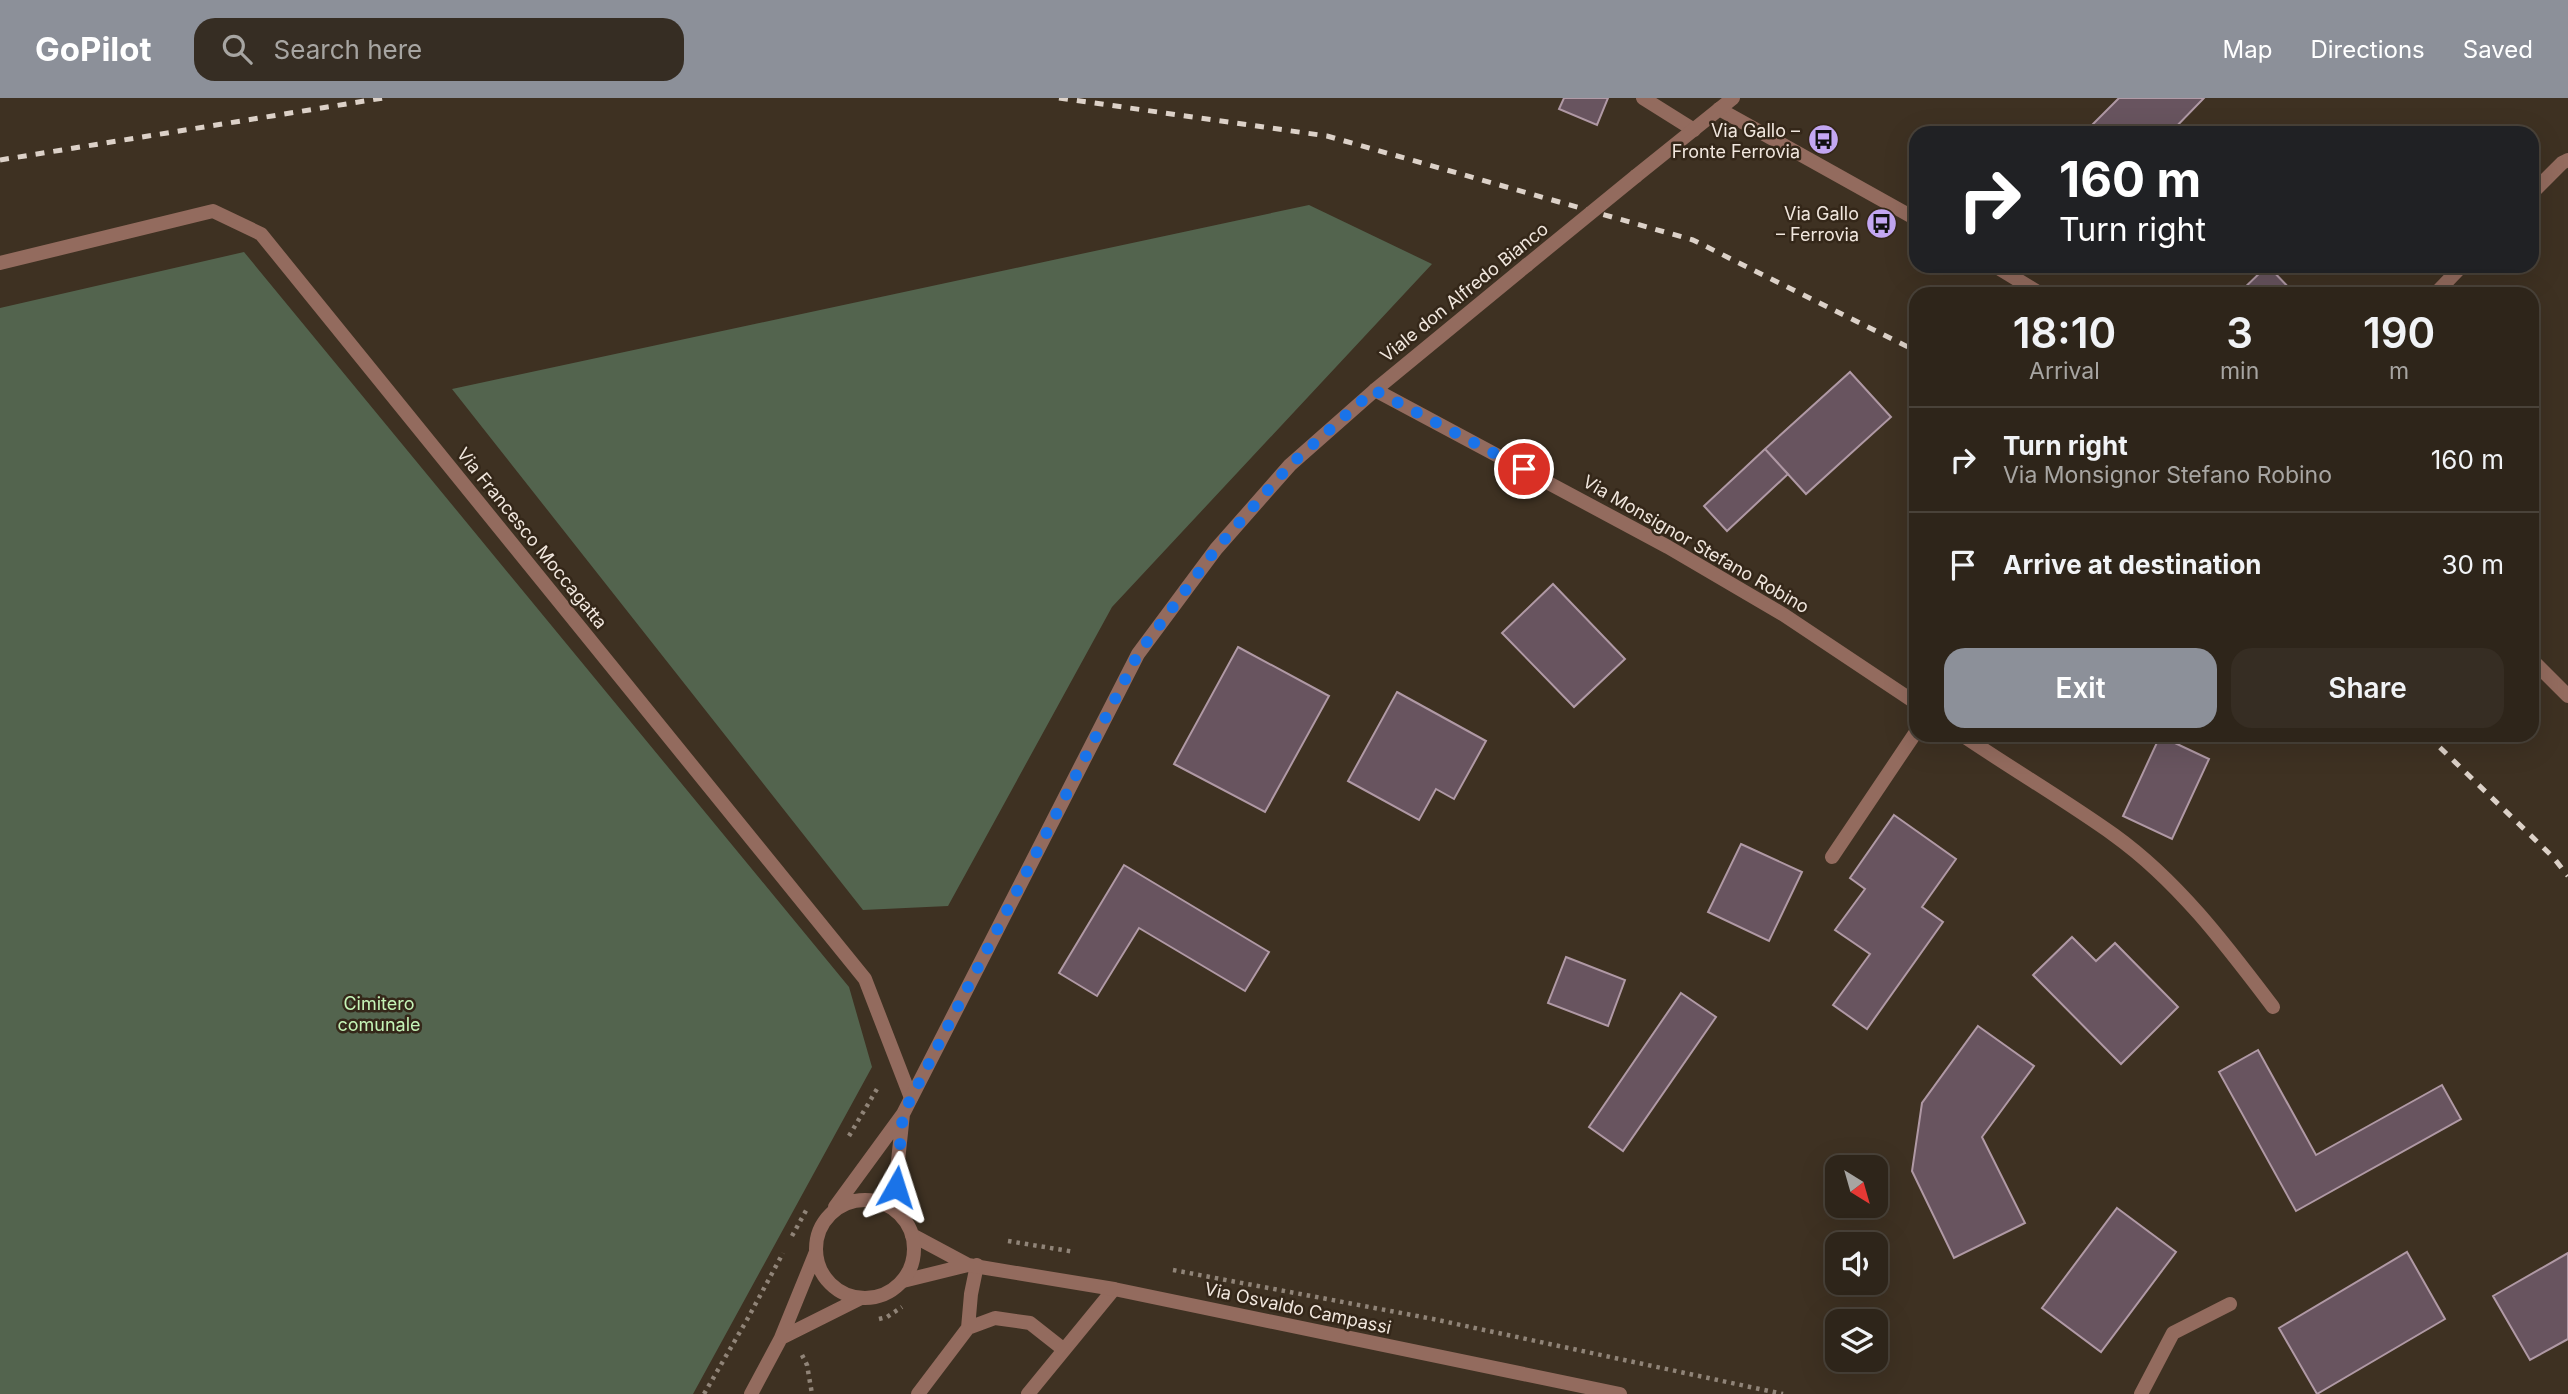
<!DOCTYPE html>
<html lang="en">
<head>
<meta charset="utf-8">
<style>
	:root { --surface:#2e251a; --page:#362d23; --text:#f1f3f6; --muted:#a7a5a2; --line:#494239; --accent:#8c9099 }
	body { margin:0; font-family:Inter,sans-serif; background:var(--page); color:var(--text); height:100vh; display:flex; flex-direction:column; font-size:26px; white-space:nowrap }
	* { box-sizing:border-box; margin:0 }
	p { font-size:23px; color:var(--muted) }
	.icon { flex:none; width:38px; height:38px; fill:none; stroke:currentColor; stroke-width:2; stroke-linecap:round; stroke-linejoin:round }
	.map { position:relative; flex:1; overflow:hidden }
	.sheet { position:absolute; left:1909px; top:189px; width:630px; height:455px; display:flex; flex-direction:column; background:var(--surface); border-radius:21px; box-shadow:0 7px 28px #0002,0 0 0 2px var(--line) }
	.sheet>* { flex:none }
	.banner { position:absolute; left:1909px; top:28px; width:630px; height:147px; border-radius:21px; box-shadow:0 7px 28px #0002,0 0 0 2px var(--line); background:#202124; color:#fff; overflow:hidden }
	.needle { width:46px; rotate:143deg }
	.fabs { position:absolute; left:1825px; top:1057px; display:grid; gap:14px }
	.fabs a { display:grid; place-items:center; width:63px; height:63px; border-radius:14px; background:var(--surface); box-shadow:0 7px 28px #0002,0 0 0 2px var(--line); font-size:35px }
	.pin { position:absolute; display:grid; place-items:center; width:60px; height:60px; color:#fff; margin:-30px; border:4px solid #fff; border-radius:50%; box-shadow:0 2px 7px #0007 }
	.me { position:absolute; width:77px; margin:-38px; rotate:6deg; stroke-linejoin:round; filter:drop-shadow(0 0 5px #0008) }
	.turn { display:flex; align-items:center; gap:24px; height:147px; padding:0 35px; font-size:32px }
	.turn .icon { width:91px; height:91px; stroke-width:2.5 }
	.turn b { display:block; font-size:49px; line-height:60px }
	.eta { display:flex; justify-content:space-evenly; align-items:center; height:119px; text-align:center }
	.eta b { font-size:42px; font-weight:600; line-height:49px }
	.action { display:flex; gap:14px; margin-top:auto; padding:14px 35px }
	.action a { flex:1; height:80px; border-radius:21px; background:var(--accent); color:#fff; font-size:28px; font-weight:600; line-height:80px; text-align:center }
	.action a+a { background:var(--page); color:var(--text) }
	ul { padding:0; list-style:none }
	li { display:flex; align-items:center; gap:21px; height:105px; padding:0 35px; border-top:2px solid var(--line) }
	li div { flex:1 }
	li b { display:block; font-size:26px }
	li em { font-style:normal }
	header { display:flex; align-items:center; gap:42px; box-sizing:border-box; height:98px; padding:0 35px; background:var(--accent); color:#fff }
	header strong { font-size:33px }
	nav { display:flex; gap:38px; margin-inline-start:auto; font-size:24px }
	.search { width:490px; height:63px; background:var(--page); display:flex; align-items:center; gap:18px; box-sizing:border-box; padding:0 24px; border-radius:21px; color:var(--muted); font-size:26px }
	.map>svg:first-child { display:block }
</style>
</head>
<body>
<header>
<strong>GoPilot</strong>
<div class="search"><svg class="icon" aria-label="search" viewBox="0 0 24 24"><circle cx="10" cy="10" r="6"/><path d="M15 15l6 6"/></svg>Search here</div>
<nav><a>Map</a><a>Directions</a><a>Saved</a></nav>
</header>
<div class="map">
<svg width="2568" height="1296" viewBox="0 0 2568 1296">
	<rect width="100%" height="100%" fill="#3e3122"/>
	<path fill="#53644e" d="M 1309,107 L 1432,166 L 1112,509 L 948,808 L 863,812 L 452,291 Z
		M 244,154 L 849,889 L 872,969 L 693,1296 L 0,1296 L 0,210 Z"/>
	<path fill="#68545f" stroke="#b099a5" stroke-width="2" d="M 1564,0 L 1608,0 L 1597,27 L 1559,11 Z
		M 2119,0 L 2204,0 L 2170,35 L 2084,35 Z
		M 2268,168 L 2295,196 L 2238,196 L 2267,168 Z
		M 1850,274 L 1891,319 L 1806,396 L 1765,351 Z
		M 1765,351 L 1788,376 L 1727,433 L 1704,408 Z
		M 1553,486 L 1625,561 L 1574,609 L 1502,535 Z
		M 1238,549 L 1329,598 L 1265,714 L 1174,666 Z
		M 1397,594 L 1486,643 L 1454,701 L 1436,691 L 1419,722 L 1348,683 Z
		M 2160,638 L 2209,661 L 2172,741 L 2123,718 Z
		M 1894,717 L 1956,761 L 1922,809 L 1943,824 L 1867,931 L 1833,907 L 1870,856 L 1835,832 L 1865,791 L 1850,780 Z
		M 1741,746 L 1802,774 L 1769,843 L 1708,814 Z
		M 1124,767 L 1269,854 L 1245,893 L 1139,830 L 1097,898 L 1059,875 Z
		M 2072,839 L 2096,863 L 2115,845 L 2178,909 L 2121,966 L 2033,877 Z
		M 1566,859 L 1625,882 L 1608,928 L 1548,905 Z
		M 1681,895 L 1716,919 L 1623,1053 L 1589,1029 Z
		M 1978,928 L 2034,968 L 1982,1039 L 2025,1125 L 1954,1160 L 1912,1073 L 1922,1005 Z
		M 2258,952 L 2316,1057 L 2442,987 L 2461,1021 L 2296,1113 L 2219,974 Z
		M 2117,1110 L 2176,1154 L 2101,1254 L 2042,1210 Z
		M 2407,1154 L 2445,1221 L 2317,1296 L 2279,1230 Z
		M 2568,1155 L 2568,1241 L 2530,1262 L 2493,1198 Z"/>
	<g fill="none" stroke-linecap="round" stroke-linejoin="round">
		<path stroke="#908478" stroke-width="4.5" stroke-dasharray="3.5 5" stroke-linecap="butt" d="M 849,1038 L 877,991
			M 792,1138 L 808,1109
			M 1008,1143 L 1075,1154
			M 1173,1172 L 1433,1221 L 1783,1296
			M 879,1221 L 887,1219 L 902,1209
			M 802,1257 L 807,1267 L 812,1296
			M 704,1296 L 748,1220 L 783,1155"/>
		<path stroke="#936b5e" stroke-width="14" d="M 1643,0 L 1694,32
			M 968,1230 L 995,1220 L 1030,1225 L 1063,1251
			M 918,1296 L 968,1230 L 971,1196 L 977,1167
			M 1028,1296 L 1114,1191"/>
		<path stroke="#936b5e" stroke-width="14" d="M 1719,11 L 1916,121
			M 2532,95 L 2562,65 L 2568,62
			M 0,165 L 213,113 L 261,136 L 865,881 L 911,1000
			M 1995,168 L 2041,196
			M 2435,196 L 2462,168
			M 1375,292 L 1668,449 L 1784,517 L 1916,605
			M 2532,562 L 2568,598
			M 1962,637 C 2012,671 2065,702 2114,737 C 2178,783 2226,847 2273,909
			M 1832,759 L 1916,634
			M 968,1167 L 1114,1191 L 1620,1296
			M 903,1183 L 968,1167 L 912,1137
			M 2141,1296 L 2173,1235 L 2230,1206"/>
		<path stroke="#936b5e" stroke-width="14" d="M 1636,78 L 1733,0
			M 903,1016 L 1138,556 L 1216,451 L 1290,367 L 1375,292 L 1527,167
			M816 1151a49 49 0 1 1 98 0a49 49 0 1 1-98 0Z
			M 835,1109 L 903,1016 L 893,1110
			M 816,1154 L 781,1240 L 861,1200
			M 751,1296 L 781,1240"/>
		<path stroke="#dcd1c8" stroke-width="5" stroke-dasharray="9 9" stroke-linecap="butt" d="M 1059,0 L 1327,38 L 1693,142 L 1916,253
			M 0,62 L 383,0
			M 2427,637 L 2553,759 L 2568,778"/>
		<path stroke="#936b5e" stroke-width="14" d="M 1527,167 L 1636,78"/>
	</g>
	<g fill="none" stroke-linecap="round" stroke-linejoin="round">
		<path stroke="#1a73e8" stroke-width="12" stroke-dasharray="0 21.6" d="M 896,1089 L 903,1016 L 1138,556 L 1216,451 L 1290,367 L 1374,292 L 1524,371"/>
	</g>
	<defs>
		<symbol id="bus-disc" viewBox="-11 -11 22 22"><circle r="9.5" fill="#c3a7f2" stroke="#342719"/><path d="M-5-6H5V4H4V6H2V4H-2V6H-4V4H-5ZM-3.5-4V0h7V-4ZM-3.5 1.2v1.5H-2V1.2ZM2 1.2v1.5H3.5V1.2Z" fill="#111"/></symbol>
	</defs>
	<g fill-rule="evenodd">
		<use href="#bus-disc" x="1806" y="24" width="35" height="35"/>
		<use href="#bus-disc" x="1864" y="108" width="35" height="35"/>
	</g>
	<g text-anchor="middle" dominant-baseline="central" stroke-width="5" stroke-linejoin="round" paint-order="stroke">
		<g font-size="18" fill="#f1e7de" stroke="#342719" text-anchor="end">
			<text x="1800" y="32">Via Gallo –<tspan x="1800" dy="21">Fronte Ferrovia</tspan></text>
			<text x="1859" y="115">Via Gallo<tspan x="1859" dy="21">– Ferrovia</tspan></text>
		</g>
		<g font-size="18" fill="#f1e7de" stroke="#342719">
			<text transform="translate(1464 194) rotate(-39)">Viale don Alfredo Bianco</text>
			<text transform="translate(532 440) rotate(51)">Via Francesco Moccagatta</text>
			<text transform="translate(1696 446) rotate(30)">Via Monsignor Stefano Robino</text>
			<text transform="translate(1298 1210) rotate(12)">Via Osvaldo Campassi</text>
		</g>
		<g font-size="18" fill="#c5f4b7" stroke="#342719">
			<text x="379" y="905">Cimitero<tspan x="379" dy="21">comunale</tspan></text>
		</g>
	</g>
</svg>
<div class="fabs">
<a><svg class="needle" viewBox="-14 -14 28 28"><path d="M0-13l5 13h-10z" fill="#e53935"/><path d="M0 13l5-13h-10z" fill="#a7a5a2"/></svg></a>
<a><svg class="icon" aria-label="sound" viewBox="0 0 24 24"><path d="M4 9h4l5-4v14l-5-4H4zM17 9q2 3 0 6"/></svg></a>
<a><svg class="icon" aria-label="layers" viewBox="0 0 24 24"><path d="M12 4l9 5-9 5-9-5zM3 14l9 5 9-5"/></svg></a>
</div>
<div class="pin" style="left:1524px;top:371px;background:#d93025"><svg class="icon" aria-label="arrive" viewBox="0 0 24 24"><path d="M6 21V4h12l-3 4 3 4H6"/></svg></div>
<svg class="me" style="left:896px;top:1089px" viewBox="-20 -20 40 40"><path d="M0-17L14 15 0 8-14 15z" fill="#1a73e8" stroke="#fff" stroke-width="4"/></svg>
<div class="banner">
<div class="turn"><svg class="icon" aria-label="right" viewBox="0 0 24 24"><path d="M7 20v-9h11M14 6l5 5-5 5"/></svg><div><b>160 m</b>Turn right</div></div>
</div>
<section class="sheet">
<div class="eta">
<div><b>18:10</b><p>Arrival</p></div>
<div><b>3</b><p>min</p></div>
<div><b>190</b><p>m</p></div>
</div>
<ul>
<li><svg class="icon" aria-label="right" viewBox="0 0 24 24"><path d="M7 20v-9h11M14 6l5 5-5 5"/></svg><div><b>Turn right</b><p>Via Monsignor Stefano Robino</p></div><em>160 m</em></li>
<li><svg class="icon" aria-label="arrive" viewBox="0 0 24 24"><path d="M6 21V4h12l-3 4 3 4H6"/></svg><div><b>Arrive at destination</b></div><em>30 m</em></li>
</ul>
<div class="action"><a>Exit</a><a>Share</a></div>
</section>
</div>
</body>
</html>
